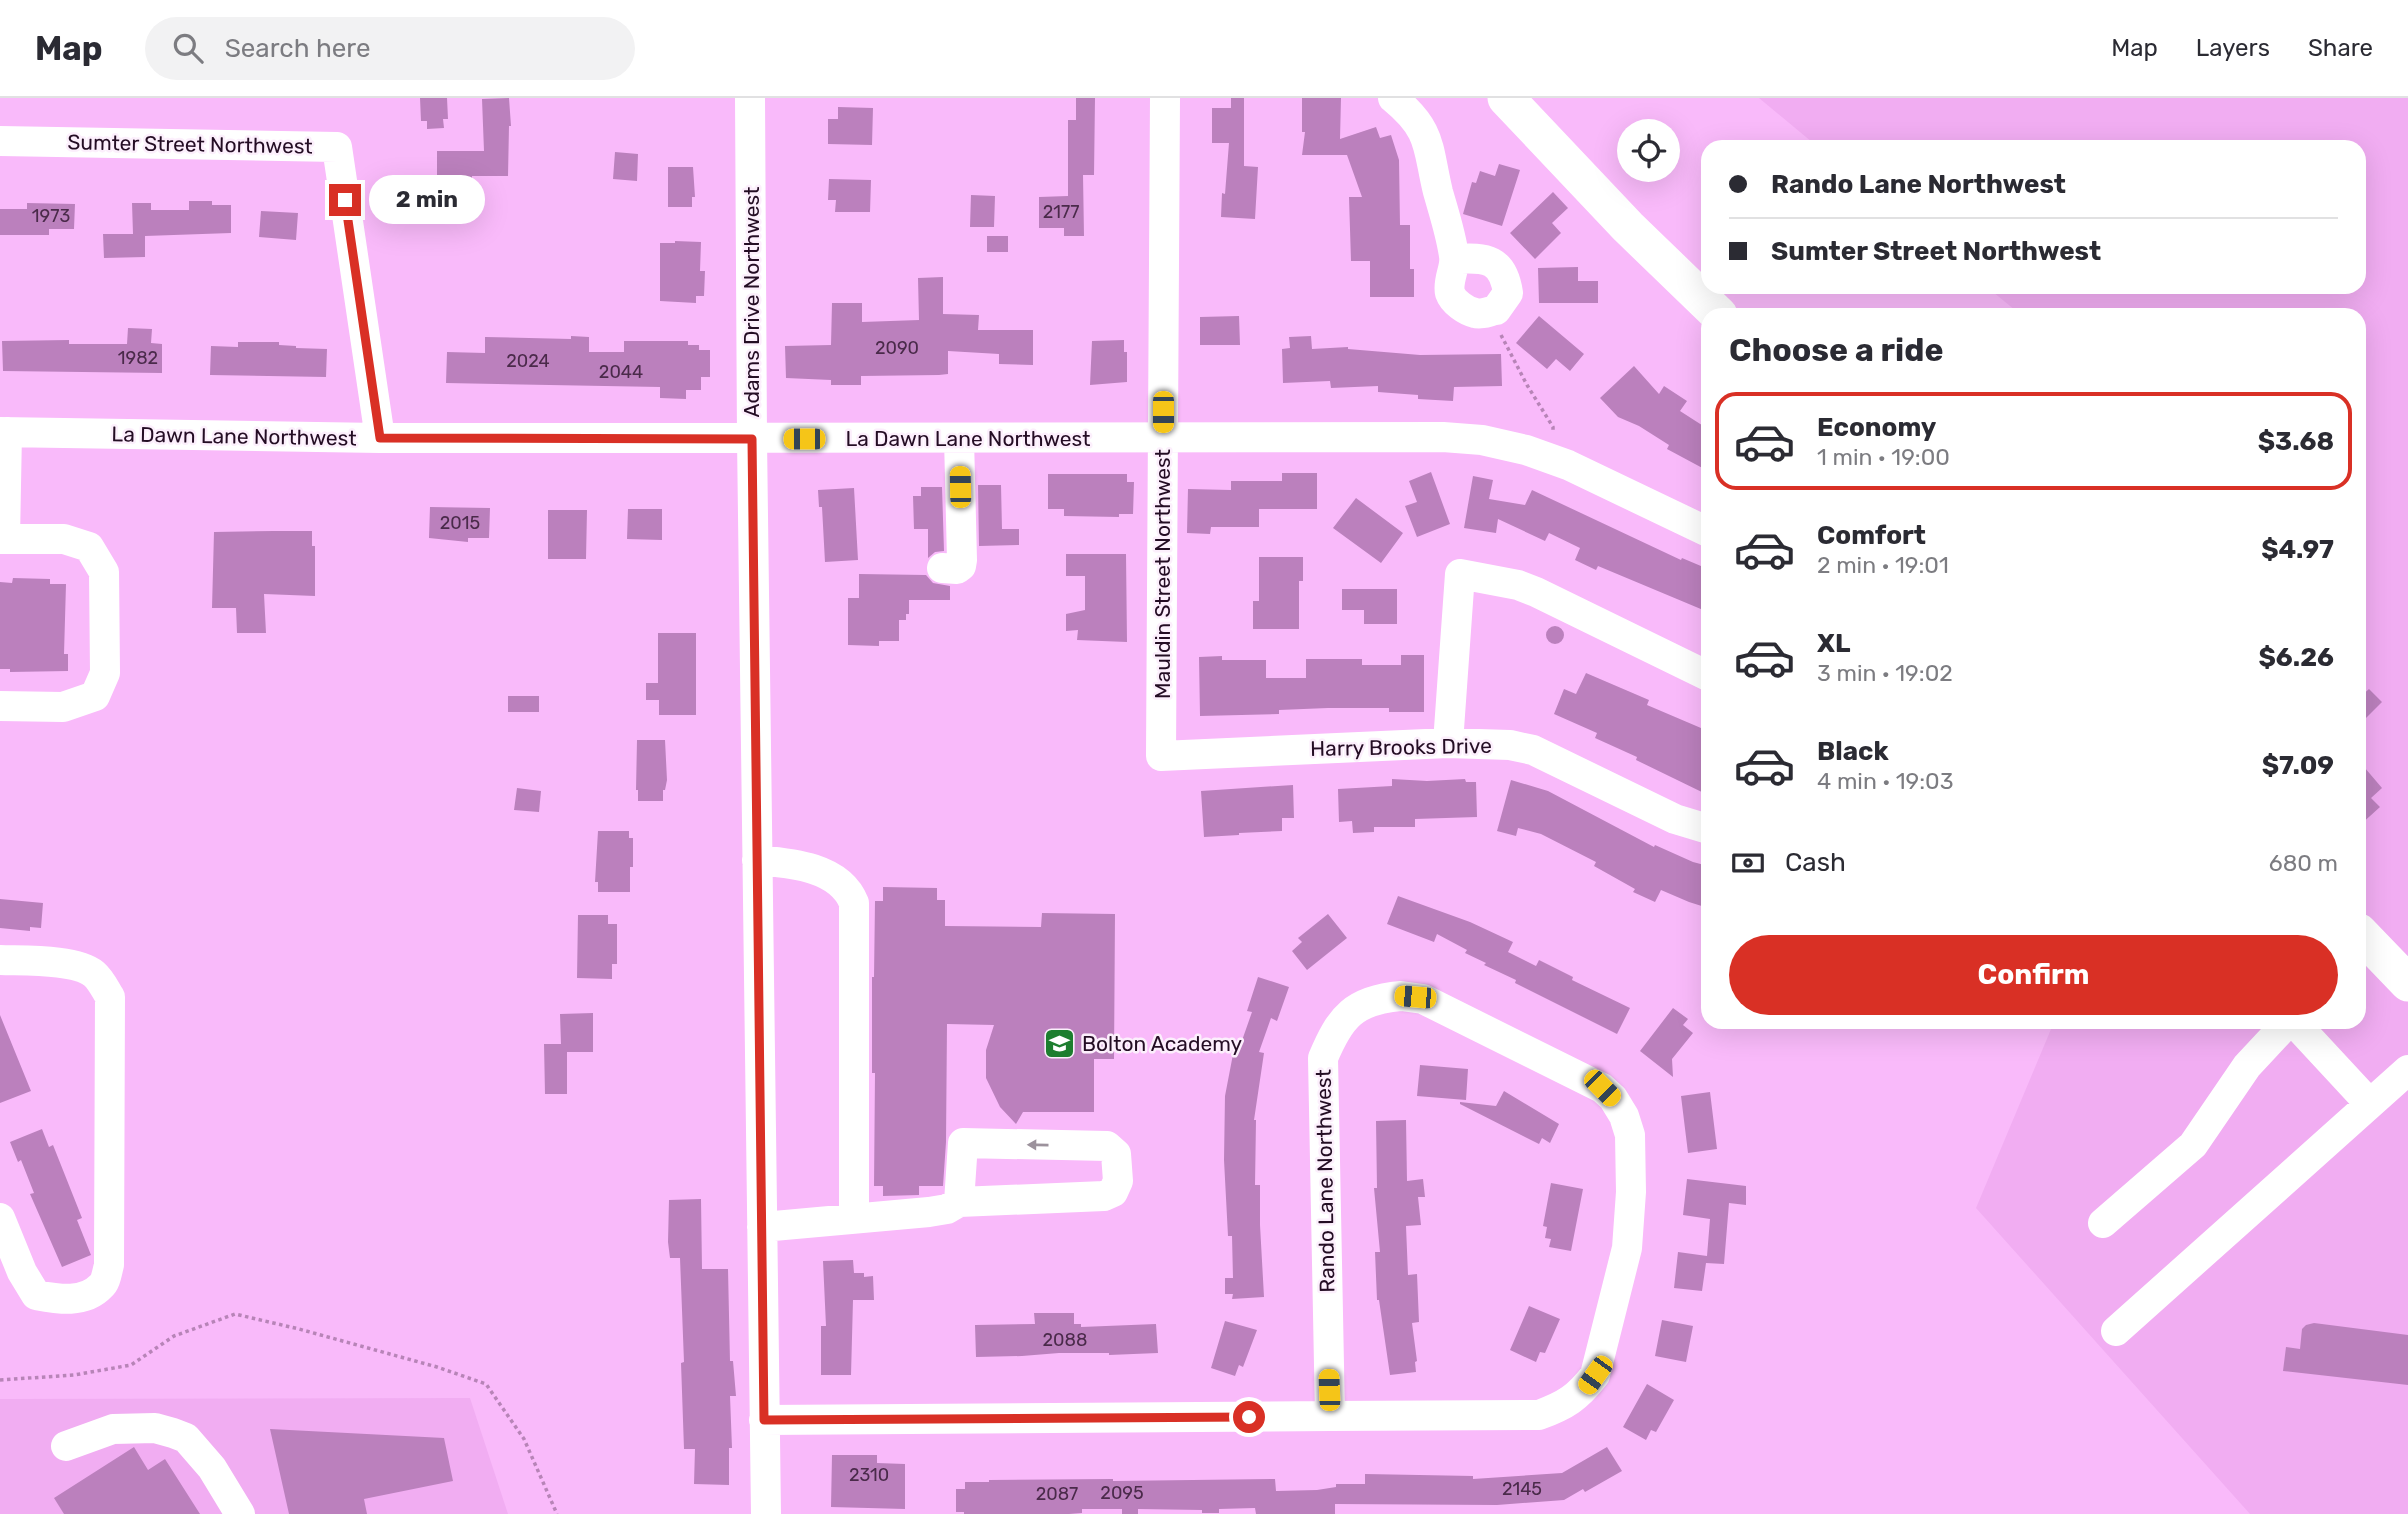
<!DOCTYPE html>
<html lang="en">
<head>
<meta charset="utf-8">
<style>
	body { margin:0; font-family:Rubik,sans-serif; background:#f2f2f3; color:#2b2b33; height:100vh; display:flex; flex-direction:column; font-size:26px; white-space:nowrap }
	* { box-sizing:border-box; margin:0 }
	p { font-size:23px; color:#7c7c81 }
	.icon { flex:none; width:38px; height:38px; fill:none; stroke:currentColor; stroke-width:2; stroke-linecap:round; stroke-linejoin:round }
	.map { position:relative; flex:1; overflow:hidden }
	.drawer { position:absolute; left:1701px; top:210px; width:665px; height:721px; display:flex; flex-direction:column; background:#fff; border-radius:21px; box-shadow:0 7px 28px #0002 }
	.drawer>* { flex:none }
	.banner { position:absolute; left:1701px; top:42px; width:665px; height:154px; border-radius:21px; box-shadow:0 7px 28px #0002; display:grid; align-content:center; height:154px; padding:0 28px; background:#fff }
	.controls { position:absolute; left:1617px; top:21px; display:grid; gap:14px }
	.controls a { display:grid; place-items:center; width:63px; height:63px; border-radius:50%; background:#fff; box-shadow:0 7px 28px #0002; font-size:35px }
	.end { position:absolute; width:32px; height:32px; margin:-16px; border:9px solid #d93025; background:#fff; box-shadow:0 0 0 4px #fff }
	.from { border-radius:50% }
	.bubble { position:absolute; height:49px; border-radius:24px; background:#fff; box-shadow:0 7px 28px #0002; font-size:23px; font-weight:700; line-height:49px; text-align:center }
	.car { position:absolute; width:21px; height:42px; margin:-21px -10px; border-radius:9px; box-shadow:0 0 5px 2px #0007; background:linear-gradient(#f5c518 24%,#345 0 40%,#f5c518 0 76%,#345 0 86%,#f5c518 0) }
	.banner b { display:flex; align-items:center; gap:24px; height:66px; font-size:26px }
	.banner b+b { border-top:2px solid #e1e1e2 }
	.banner i { width:18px; height:18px; background:#2b2b33 }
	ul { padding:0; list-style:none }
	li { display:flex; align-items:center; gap:21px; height:98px; margin:0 14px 10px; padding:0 14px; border:4px solid transparent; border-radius:21px }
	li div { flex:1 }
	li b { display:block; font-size:26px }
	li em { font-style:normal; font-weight:700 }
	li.selected { border-color:#d93025 }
	li>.icon { width:63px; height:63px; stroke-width:1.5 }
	h2 { padding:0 28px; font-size:32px; line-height:84px }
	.pay { display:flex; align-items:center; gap:18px; height:77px; padding:0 28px; font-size:26px }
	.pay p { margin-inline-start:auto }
	.cta { display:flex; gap:14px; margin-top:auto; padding:14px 28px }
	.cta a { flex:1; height:80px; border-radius:42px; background:#d93025; color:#fff; font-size:28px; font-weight:700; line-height:80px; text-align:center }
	header { display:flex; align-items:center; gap:42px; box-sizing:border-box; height:98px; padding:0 35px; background:#fff; border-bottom:2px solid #e1e1e2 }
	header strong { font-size:33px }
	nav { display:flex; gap:38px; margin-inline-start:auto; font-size:24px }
	.search { width:490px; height:63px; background:#f2f2f3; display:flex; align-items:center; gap:18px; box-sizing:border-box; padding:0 24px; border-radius:38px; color:#7c7c81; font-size:26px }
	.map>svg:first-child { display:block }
	.built { fill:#f1adf2 }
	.building { fill:#bb80bd }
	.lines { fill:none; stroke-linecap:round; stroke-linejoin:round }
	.path { stroke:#b784b7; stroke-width:3.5; stroke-dasharray:3.5 3.5; stroke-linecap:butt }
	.minor { stroke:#fff; stroke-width:30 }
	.major { stroke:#fff; stroke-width:37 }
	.oneway { fill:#9c929c }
	.route { stroke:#d93025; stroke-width:9 }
	.labels { text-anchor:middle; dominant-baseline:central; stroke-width:5; stroke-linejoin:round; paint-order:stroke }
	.number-label { font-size:18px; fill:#4a2a4a }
	.street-label { font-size:21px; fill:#240d24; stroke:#fceffc }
	.poi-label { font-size:21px; fill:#240d24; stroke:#fceffc; text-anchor:start }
</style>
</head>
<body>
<header>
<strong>Map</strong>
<div class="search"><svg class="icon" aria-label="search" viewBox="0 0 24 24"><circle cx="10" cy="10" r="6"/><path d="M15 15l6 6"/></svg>Search here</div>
<nav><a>Map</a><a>Layers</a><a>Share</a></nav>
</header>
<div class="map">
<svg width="2408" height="1416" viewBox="0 0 2408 1416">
	<rect width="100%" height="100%" fill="#f9bafa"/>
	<!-- built -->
	<path class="built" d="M1759,0H2408V1416H2250L1976,1110L2054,924H2359V217H2021L1987,189H2359V49H1818Z
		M470,1300L508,1416H0V1301Z"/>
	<!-- building -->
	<path class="building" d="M420,0H447L448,21H443L444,30L427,31V23H421Z
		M509,0L511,28H509L508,78H472L471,101H443V84H437V53H484L482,1Z
		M1076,0H1095L1094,77H1083L1084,138H1064V130H1039V99L1068,98V22H1076Z
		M1231,0H1244V68L1258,69L1255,121L1221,119L1222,95L1225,96L1229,45H1212V10H1231Z
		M1302,0H1341L1340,41L1376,29L1380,40L1391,37L1399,62L1400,127H1410V171H1414V199H1370V163H1351L1349,99H1362L1347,57H1302L1305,34H1302Z
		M838,9L873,10L872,47L828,46V21H838Z
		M615,54L638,56L637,83L613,81Z
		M1499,66L1520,72L1502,128L1463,116L1472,84L1476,85L1480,73L1495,78Z
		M668,69H693L695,99H692V109H668Z
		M829,81L871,82L870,114H835L836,102H828Z
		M1553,94L1568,110L1552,125L1561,135L1535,161L1510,135Z
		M971,97L995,98L994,129H970Z
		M189,103H212V107H231V135L145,138V159L104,160L103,136H133L132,105H151V112H189Z
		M27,105L75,106L74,131H49V137H0V111H27Z
		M261,113L298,115L296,142L259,139Z
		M987,138H1008V154H987Z
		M675,143L701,144L700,173H705L704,198H696V205L660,203V145H675Z
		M1578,169V183H1598V205H1539L1538,170Z
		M943,179V216L979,217L978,232H1033V267L999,266V256L948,253V276L939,277L861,278V287H831V282L786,280L785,248L831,247L832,205H862V224L919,222L918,180Z
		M1239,218L1240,247H1200V219Z
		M1539,218L1584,256L1570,273L1556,261L1547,271L1516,245Z
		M128,230L152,231L151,245L162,246V275L3,273L2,243L69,242V246H127Z
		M571,238L589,239V254H624V243H688V247H699V252H710V279H701V292H686V301L660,300V289L446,285L447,254L485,255V239L571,241Z
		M1311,238L1312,251L1348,249V251L1420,257L1501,256L1502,288L1454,289L1453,303L1418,301V297L1378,294V288L1331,290L1330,283L1283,285L1282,251L1290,250L1289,239Z
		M1124,242V254H1127V284L1090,287L1092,243Z
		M238,244H279V247L296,248V250L327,251L326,279L210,277L211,248L238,249Z
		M1634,268L1659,296L1664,288L1687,303L1680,313L1708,331V373L1667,351L1669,347L1639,328L1618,319L1600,300Z
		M1431,374L1450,426L1417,439L1405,408L1417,404L1409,383Z
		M1282,375H1317V411H1259V429H1211L1210,436L1187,435L1188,391L1231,392V383H1282Z
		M1048,376H1127V384H1134L1133,416H1119V419L1064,418V411H1048Z
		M1473,378L1493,382L1489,401L1525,407L1532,392L1681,462L1682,460L1708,471V514L1598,468L1596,472L1575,462L1580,450L1549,435L1545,443L1498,421L1496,435L1464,430Z
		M978,387H1001L1002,431H1019V447L979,448Z
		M921,389H942L944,453L935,454L928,460V431H914L913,398H921Z
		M854,390L858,462L825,464L822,409H819L818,392Z
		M1356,400L1403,435L1381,465L1333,430Z
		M430,409L490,410L489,440H468V444L429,440Z
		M628,411H662V442L627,441Z
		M548,412H587L586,461H548Z
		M274,433H312V448H315V498L264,496L266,535H237L236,510H212L214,434Z
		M1066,456H1126L1127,544L1077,542L1078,532L1066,533V516L1085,512V478H1066Z
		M1259,459H1303V483H1299V531H1253V503H1259Z
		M859,476L926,477L933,485L950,488V502H909V516H906V522H899V543H879V548L848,547V500H859Z
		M13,480L50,481V486H66L64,556H68V573L10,574V571H0V484L12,485Z
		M1342,491H1397V526H1364V512H1342Z
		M1546 537a9 9 0 1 1 18 0a9 9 0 1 1-18 0Z
		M658,535H696V617H659V602H646V585H658Z
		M1401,557H1424V614H1389V610H1328L1279,612V616L1200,618L1199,559L1222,558V562H1266V580H1306V561H1362V567H1401Z
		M1586,575L1649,602L1647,607L1708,633V697L1636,662L1637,659L1595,640L1597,635L1554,616L1564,591L1576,596Z
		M2369,591L2382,604L2359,627V600Z
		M508,598H539V614H508Z
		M637,642H665L667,682L665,692H663V703H638V692H636Z
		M2359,663L2382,690L2371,700L2380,709L2359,728Z
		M1392,681L1427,683L1465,681L1466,684H1476L1477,719L1415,721V729H1374V734L1353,735L1352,723L1339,724L1338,691L1392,688Z
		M1511,682L1548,693L1654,749L1655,747L1693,764L1708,768V810L1689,804L1661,792L1655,804L1633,794L1635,791L1594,768L1596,764L1541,736L1518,730L1516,738L1497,733Z
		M1293,687L1294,720H1282V733L1239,735V737L1204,739L1201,693Z
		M517,690L541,693L539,714L514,712Z
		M598,733H629V740H633V769H630V794H598V784H595Z
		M883,789L937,790V802H945V828L1041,829L1042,815L1115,816L1114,961H1094V1014H1023L1016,1026L1000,1009L986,980V952L994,927L947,926L946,1044L943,1088H919V1097L883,1098V1088H874L875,975H872V879H874L875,803H883Z
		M1398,798L1470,824L1513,844L1508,854L1536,868L1539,862L1573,879L1572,882L1630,910L1617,936L1515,885L1516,882L1484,867L1486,865L1465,855L1467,852L1437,836L1434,844L1387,826Z
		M0,801L43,805L41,830L30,829V833L0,830Z
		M1328,816L1347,840L1307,872L1292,853L1302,844L1298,840Z
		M578,817H608V826H617V866H612V881L577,880Z
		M1258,879L1289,889L1277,923L1271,920L1259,954L1264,955L1254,1022H1256L1255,1087H1260V1127L1264,1199L1232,1201L1233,1196H1225V1180H1233L1232,1138H1228L1224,1062L1225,998L1234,951H1239L1252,914L1247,913Z
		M1673,910L1688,921L1683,927L1693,935L1672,961L1673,979L1640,953Z
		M593,915V954H567V996H545L544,946H561L560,916Z
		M0,917L31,993L0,1005Z
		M1420,967L1468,971L1466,1002L1417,998Z
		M1504,993L1559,1026L1550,1045L1542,1040L1539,1046L1460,1006V1004L1496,1008Z
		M1710,994L1717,1051L1688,1055L1681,998Z
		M1406,1022L1407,1083L1423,1081L1425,1099H1418L1421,1127L1406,1128L1408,1177L1417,1176L1419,1224L1412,1225L1417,1263L1415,1264L1416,1274L1390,1277L1379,1202H1377L1375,1154H1380L1374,1090H1377L1376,1023Z
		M42,1031L49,1049L53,1047L82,1120L77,1122L91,1157L62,1169L30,1096L34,1095L21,1062L18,1064L10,1044Z
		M1687,1081L1746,1088V1107L1729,1105L1724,1166L1706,1165L1702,1193L1674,1190L1678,1154L1707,1158L1710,1121L1683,1117Z
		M1551,1085L1583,1091L1571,1153L1549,1149L1551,1141L1545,1140L1547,1129L1543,1128Z
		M701,1101L702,1171H728L730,1263H733L736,1298H730L732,1350H729V1387L694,1386L695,1351H684L681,1265L684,1264L680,1160H670L668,1144L669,1102Z
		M853,1162L854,1175H864V1179L873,1178L874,1202H853L851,1277H821V1228H826L823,1163Z
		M1529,1208L1560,1221L1545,1255L1540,1254L1536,1264L1510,1252Z
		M1034,1215H1074V1226H1081V1229L1156,1226L1158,1255L1109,1257V1255H1059L1022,1258L976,1259L975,1227L1035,1226Z
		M1662,1222L1693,1228L1686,1264L1655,1258Z
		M1225,1223L1257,1232L1243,1269L1239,1267L1235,1278L1211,1270Z
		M2314,1225L2408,1237V1287L2283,1273L2286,1249L2300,1251L2302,1231L2306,1227Z
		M1647,1286L1674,1302L1656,1334L1651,1332L1646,1342L1623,1329Z
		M270,1331L444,1340L453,1383L364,1401L367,1416H289Z
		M134,1349L148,1372L165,1361L200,1416H64L54,1400Z
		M1607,1349L1622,1373L1585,1394L1583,1391L1564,1402L1497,1407L1335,1406V1416H1256L1255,1410L1219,1411V1415H1202V1412L1138,1411V1416H1122V1411H1082V1415L1069,1416H964V1414H956V1391H965V1384H989V1382L1113,1381V1383L1275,1381L1276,1393L1317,1392L1336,1389V1386H1365V1376L1473,1378V1381L1562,1375Z
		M832,1357H877V1365L905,1366V1411L831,1409Z"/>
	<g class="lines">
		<!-- path -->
		<path class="path" d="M1501,237L1527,287L1553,329V335
			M0,1282L74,1277L131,1267L174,1238L235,1216L299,1231L437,1269L486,1286L524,1341L557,1416"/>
		<!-- minor -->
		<path class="minor" d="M750,0L752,341L766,1416
			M1165,0L1161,658L1448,645L1510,647L1533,652L1675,721L1708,731
			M1393,0C1433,33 1427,49 1438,94C1444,115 1451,136 1454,158C1456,170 1447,182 1450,195C1453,204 1466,213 1475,215C1481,217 1490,213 1496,212L1508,195C1503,161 1487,159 1455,161
			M0,43L337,49L380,340
			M0,334L380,340L1443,339L1482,342L1526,352L1568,367L1708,434
			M0,441H64L89,449L104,474L105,575L95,598L63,609L0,608
			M5,441L7,334
			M942,470L957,471L961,468L962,462L959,340
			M1448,645L1460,476L1518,487L1536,494L1708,578
			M757,762C792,765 840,769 854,805V1121
			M0,862C24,863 76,861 94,876C101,882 105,891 110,899L109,1167C107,1174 106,1184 101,1188C84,1206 58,1201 36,1197L22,1174L0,1120
			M1401,898L1423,901L1602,990L1613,1000L1624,1018L1630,1037L1631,1094L1627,1150L1595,1277C1577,1300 1566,1307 1539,1317L1330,1318L1323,960C1340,919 1354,902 1401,898Z
			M2294,924L2370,1006
			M2103,1125L2193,1047L2247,968L2288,924
			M762,1129L929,1114L947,1111L959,1104L1104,1098L1113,1094L1118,1083L1116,1056L1107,1048L963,1045L959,1104
			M2116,1233L2408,972
			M764,1322L1330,1318
			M66,1348L113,1331L155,1330L173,1335L186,1340L212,1370L240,1416"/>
		<!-- major -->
		<path class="major" d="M1506,0L1628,129L1719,217
			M2359,834L2408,885"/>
	</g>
	<!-- one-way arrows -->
	<defs><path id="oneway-solid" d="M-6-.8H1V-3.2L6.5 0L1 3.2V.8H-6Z" transform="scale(1.75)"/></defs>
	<use class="oneway" href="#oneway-solid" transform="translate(1038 1047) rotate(-179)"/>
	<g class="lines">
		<!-- route -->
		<path class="route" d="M345,102L380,340L752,341L764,1322L1249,1319"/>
	</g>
	<!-- icons -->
	<defs>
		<symbol id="school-square" viewBox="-11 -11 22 22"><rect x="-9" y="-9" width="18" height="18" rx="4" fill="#1d7e2f" stroke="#fceffc"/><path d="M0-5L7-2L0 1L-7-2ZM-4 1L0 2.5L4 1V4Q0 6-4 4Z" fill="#fff"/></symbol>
	</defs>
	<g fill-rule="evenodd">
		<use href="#school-square" x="1042" y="928" width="35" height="35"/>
	</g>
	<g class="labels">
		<!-- number labels -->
		<g class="number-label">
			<text x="1061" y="114">2177</text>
			<text x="51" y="118">1973</text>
			<text x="897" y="250">2090</text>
			<text x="138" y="260">1982</text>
			<text x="528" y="263">2024</text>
			<text x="621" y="274">2044</text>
			<text x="460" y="425">2015</text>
			<text x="1065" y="1242">2088</text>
			<text x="869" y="1377">2310</text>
			<text x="1522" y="1391">2145</text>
			<text x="1122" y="1395">2095</text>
			<text x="1057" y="1396">2087</text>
		</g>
		<!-- street labels -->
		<g class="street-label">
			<text transform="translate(190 46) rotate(1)">Sumter Street Northwest</text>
			<text transform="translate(751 204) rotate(-90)">Adams Drive Northwest</text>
			<text transform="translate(234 338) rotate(1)">La Dawn Lane Northwest</text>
			<text x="968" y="340">La Dawn Lane Northwest</text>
			<text transform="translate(1162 476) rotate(-90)">Mauldin Street Northwest</text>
			<text transform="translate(1401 649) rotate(-1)">Harry Brooks Drive</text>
			<text transform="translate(1325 1083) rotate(-91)">Rando Lane Northwest</text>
		</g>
		<!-- poi labels -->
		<g class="poi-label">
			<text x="1082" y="945">Bolton Academy</text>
		</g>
	</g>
</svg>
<div class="controls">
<a><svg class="icon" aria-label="locate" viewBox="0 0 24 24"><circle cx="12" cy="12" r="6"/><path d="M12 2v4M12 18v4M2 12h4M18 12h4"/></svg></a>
</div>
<i class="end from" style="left:1249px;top:1319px"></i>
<i class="end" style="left:345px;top:102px"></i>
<div class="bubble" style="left:369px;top:77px;width:116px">2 min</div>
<i class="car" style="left:1163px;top:314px;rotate:180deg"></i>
<i class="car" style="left:804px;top:341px;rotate:270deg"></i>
<i class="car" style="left:960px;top:389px;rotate:359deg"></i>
<i class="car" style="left:1415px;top:899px;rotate:275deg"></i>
<i class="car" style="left:1602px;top:990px;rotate:135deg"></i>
<i class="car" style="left:1595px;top:1277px;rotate:216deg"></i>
<i class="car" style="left:1329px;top:1292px;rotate:358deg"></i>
<div class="banner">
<b><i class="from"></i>Rando Lane Northwest</b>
<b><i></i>Sumter Street Northwest</b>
</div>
<section class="drawer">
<h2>Choose a ride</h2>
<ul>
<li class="selected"><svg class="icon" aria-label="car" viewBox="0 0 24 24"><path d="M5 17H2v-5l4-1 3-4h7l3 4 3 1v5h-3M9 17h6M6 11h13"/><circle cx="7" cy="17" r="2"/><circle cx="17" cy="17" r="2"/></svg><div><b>Economy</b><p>1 min · 19:00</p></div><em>$3.68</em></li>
<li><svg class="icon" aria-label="car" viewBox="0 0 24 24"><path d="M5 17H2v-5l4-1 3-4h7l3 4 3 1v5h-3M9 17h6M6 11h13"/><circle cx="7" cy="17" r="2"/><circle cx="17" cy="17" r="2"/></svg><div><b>Comfort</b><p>2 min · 19:01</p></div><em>$4.97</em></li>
<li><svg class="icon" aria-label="car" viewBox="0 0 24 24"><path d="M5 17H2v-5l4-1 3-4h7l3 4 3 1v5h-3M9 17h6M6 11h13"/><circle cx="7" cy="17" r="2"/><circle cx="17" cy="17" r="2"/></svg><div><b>XL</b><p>3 min · 19:02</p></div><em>$6.26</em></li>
<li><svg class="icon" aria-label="car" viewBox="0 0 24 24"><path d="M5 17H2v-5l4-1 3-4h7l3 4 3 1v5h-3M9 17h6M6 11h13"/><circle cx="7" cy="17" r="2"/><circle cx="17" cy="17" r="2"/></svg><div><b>Black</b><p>4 min · 19:03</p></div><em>$7.09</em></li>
</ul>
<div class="pay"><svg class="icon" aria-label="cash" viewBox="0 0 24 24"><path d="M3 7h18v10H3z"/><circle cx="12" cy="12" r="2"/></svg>Cash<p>680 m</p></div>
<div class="cta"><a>Confirm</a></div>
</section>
</div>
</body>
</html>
